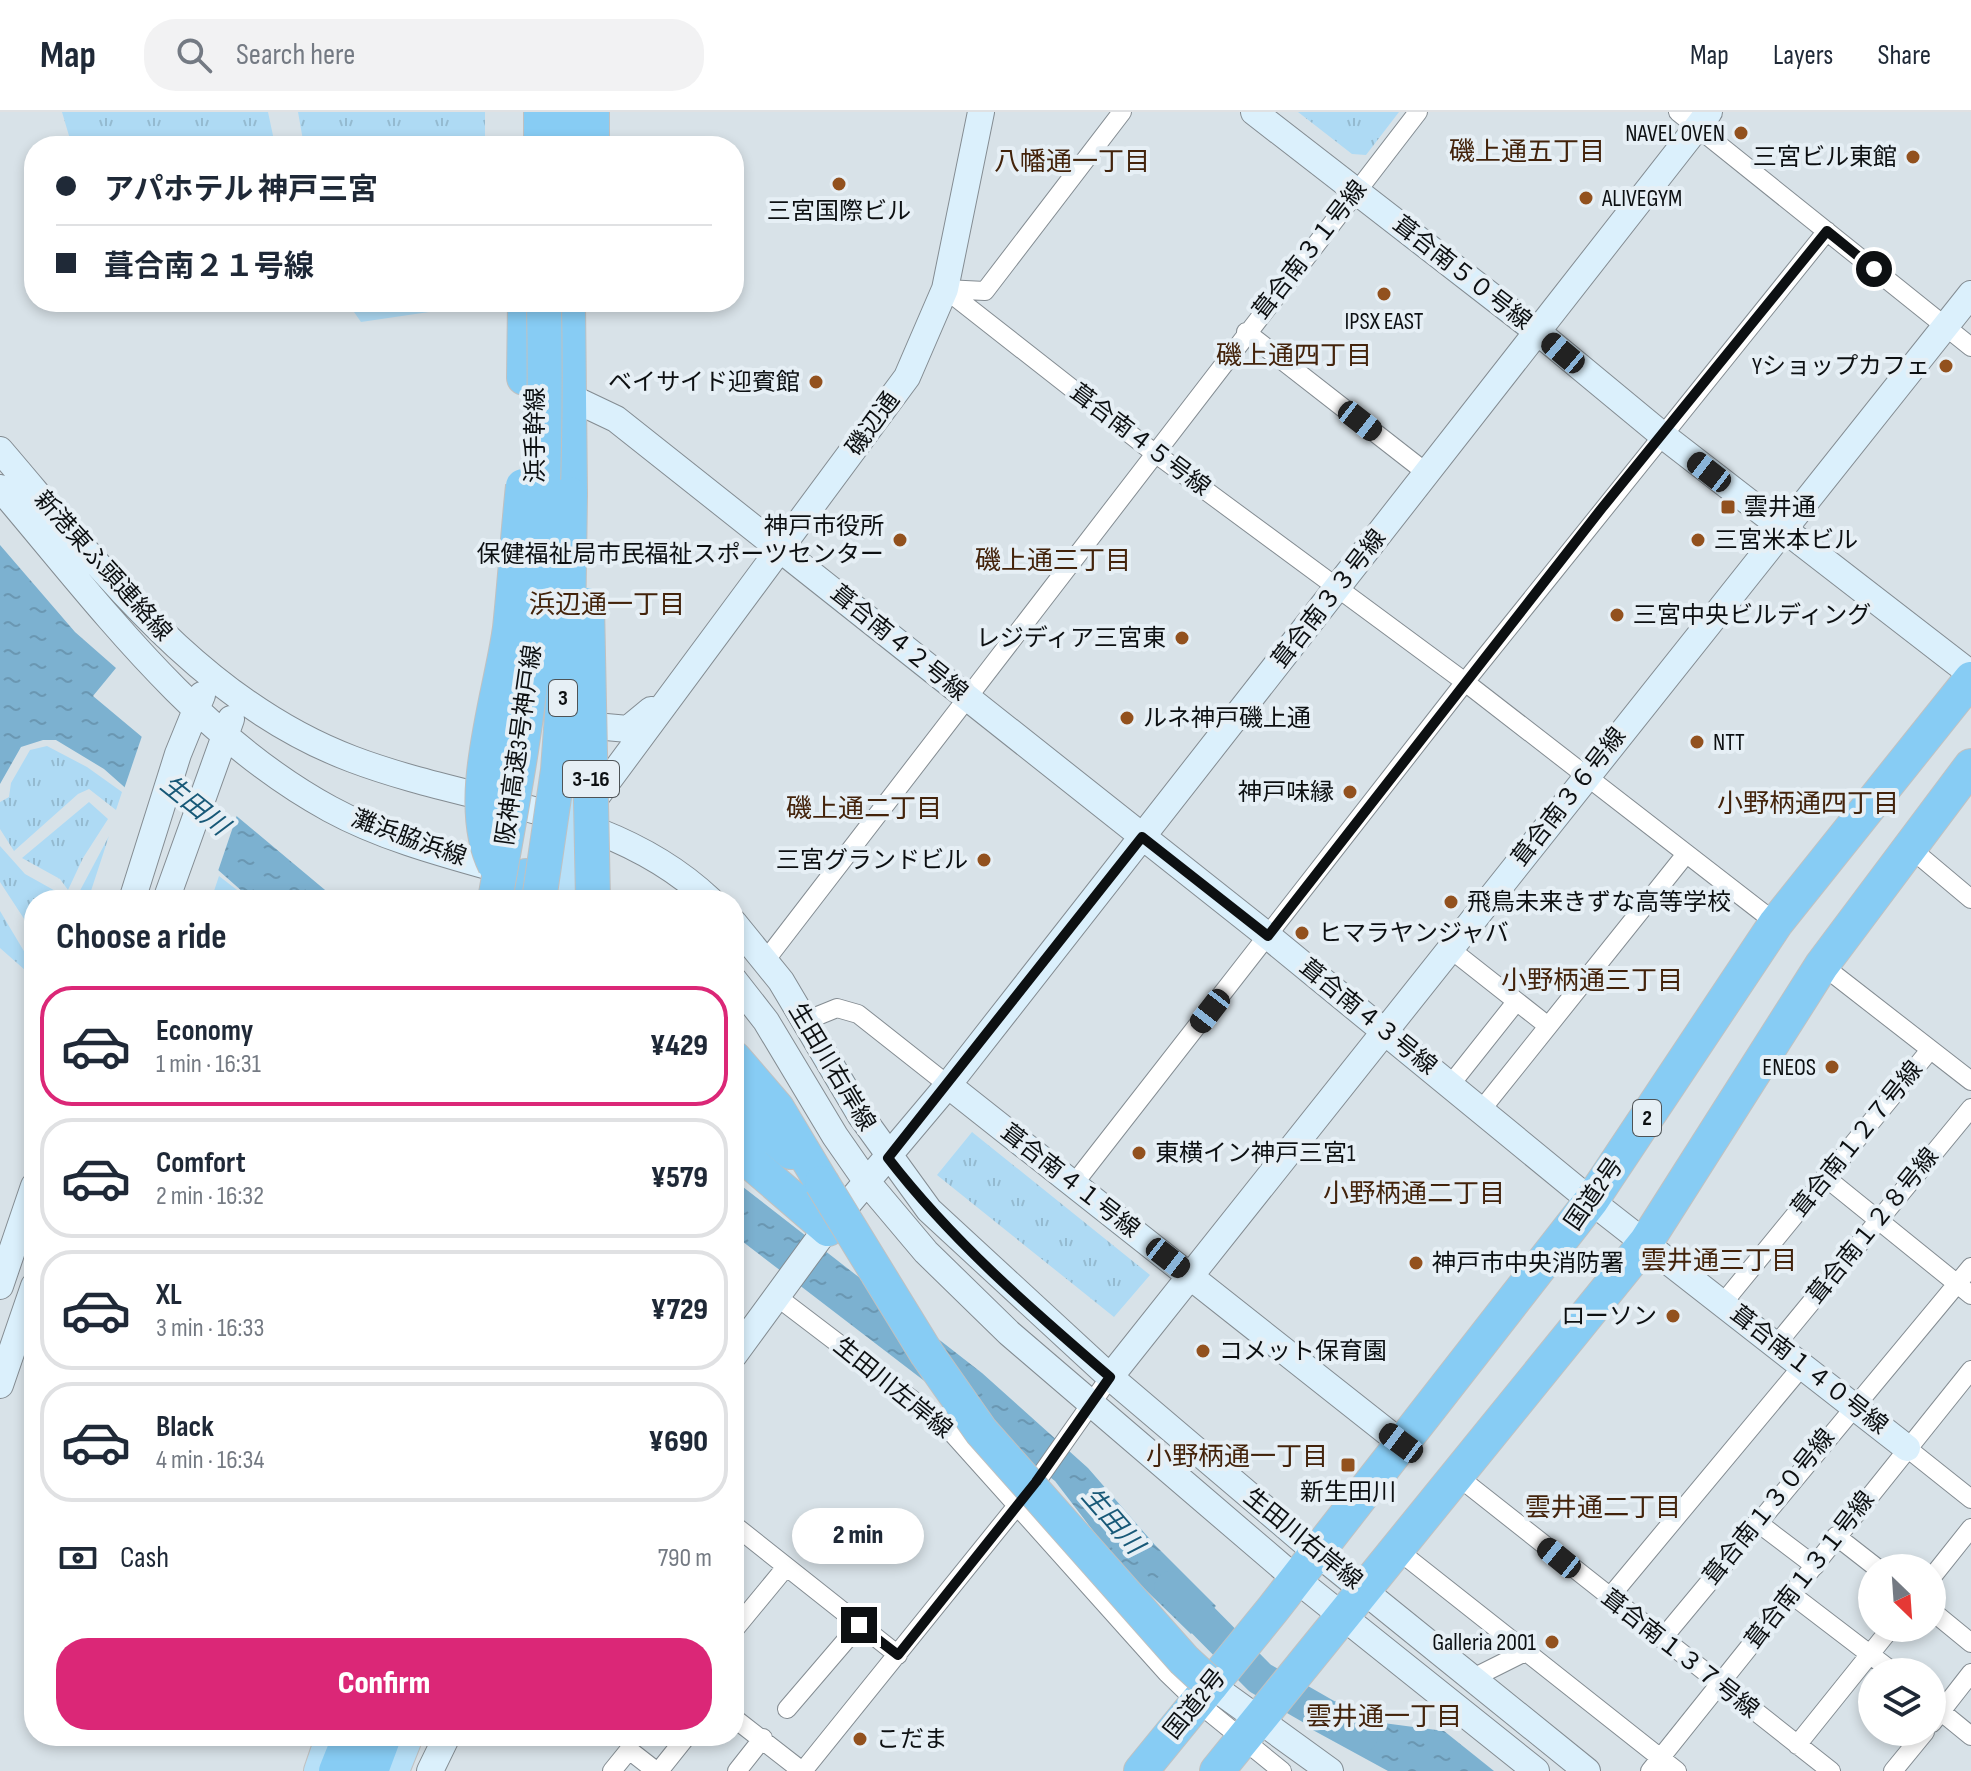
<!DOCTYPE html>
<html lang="en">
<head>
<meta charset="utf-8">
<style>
	body { margin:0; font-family:"Sofia Sans Condensed","Noto Sans JP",sans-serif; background:#f2f2f3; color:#1f2937; height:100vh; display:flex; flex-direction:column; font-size:30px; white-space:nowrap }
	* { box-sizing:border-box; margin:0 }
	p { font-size:26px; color:#747a83 }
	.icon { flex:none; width:44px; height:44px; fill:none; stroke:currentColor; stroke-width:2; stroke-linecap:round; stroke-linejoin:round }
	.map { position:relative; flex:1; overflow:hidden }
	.drawer { position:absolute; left:24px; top:778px; width:720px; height:856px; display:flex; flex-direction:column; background:#fff; border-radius:32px; box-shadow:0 4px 12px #0003 }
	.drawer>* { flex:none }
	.banner { position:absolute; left:24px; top:24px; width:720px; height:176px; border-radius:32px; box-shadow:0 4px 12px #0003; display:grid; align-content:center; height:176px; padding:0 32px; background:#fff }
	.needle { width:52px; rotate:155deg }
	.tools { position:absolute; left:1858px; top:1442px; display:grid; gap:16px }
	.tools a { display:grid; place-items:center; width:88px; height:88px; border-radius:50%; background:#fff; box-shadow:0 4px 12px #0003; font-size:40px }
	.end { position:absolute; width:36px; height:36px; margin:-18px; border:10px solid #0d1012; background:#fff; box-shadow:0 0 0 4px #fff }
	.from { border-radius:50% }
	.bubble { position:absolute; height:56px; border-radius:28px; background:#fff; box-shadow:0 4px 12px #0003; font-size:26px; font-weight:800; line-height:56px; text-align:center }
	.car { position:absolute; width:24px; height:48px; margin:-24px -12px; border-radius:10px; box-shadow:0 0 6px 2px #0007; background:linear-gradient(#222 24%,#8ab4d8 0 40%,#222 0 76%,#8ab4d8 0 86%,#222 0) }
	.banner b { display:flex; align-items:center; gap:28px; height:76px; font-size:30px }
	.banner b+b { border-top:2px solid #e0e1e3 }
	.banner i { width:20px; height:20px; background:#1f2937 }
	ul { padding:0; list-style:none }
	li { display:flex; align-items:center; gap:24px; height:120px; margin:0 16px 12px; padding:0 16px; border:4px solid #e0e1e3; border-radius:32px }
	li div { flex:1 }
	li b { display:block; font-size:30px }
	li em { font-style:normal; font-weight:800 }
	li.current { border-color:#db2777 }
	li>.icon { width:72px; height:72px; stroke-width:1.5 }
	h2 { padding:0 32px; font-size:36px; line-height:96px }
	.pay { display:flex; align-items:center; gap:20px; height:88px; padding:0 32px; font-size:30px }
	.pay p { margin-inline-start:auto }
	.primary-button { display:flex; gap:16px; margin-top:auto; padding:16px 32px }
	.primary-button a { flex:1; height:92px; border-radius:32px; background:#db2777; color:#fff; font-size:32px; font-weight:800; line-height:92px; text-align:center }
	header { display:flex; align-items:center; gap:48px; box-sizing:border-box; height:112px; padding:0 40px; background:#fff; border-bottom:2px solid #e0e1e3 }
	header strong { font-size:38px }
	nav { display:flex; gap:44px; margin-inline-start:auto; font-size:28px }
	.search { width:560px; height:72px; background:#f2f2f3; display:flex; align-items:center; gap:20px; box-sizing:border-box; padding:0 28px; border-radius:32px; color:#747a83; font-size:30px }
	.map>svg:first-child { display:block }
	.grass { fill:url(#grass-tufts) }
	.water { fill:url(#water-ripples) }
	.pier { fill:#d8e2e8 }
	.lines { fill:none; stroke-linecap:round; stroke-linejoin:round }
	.river { stroke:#7cb1d0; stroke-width:34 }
	.street-casing { stroke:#848c92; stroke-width:20 }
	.secondary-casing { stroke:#848c92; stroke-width:28 }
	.primary-casing { stroke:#c0c1c1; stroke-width:32 }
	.highway-casing { stroke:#c0c1c1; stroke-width:36 }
	.street { stroke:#fff; stroke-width:18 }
	.secondary { stroke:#dbf0fc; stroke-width:26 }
	.primary { stroke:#b7e0f8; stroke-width:30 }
	.highway { stroke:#87ccf4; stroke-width:34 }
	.highway-bridge-casing { stroke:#c0c1c1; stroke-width:36; stroke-linecap:butt }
	.highway-bridge { stroke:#87ccf4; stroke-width:34 }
	.route { stroke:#0d1012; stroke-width:10 }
	.poi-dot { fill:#92511e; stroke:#e6eff5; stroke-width:3 }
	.labels { text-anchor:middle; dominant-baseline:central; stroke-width:8; stroke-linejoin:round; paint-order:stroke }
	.shield { fill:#e6eff5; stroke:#4e5356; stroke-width:2 }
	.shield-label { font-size:22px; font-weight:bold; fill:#0d1012 }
	.poi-label { font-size:24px; fill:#0d1012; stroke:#e6eff5; text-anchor:start }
	.street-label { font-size:24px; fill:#0d1012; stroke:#e6eff5 }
	.neighbourhood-label { font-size:26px; fill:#43230b; stroke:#e6eff5 }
	.water-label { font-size:26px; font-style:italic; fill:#185978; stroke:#e6eff5 }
</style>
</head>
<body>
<header>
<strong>Map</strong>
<div class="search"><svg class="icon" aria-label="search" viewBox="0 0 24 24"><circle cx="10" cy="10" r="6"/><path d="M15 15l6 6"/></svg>Search here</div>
<nav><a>Map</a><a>Layers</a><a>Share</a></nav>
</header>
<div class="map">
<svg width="1971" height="1659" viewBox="0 0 1971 1659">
	<defs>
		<pattern id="grass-tufts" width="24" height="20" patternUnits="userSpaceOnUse" patternTransform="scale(2)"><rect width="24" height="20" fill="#aedaf4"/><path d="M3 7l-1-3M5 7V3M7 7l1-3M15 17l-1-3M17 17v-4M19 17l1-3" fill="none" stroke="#94bad0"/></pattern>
		<pattern id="water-ripples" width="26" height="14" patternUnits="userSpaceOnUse" patternTransform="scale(2)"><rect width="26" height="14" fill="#7cb1d0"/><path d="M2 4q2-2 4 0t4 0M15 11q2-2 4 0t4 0" fill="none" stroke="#6a97b2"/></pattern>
	</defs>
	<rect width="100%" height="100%" fill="#d8e2e8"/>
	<!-- grass -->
	<path class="grass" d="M62,0H268L275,33L72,34Z
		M298,0H485V34H304Z
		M1298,0H1399L1366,43L1352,42Z
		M347,190H466L463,195L361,210Z
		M47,634L87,655L122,680L116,698L89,677L78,682L14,739L0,717V690L9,685L11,671L30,638Z
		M89,690L108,707L83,746L68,778L60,767L22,746Z
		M109,724L88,788H75Z
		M0,734L25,762L59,781L61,788H34V822L0,770Z
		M219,764L250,788H211Z
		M0,799L34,856V866L0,836Z
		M972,1020L1150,1163L1114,1205L937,1063Z"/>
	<!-- water -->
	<path class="water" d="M0,433L75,520L116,556L93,584L337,788H252L104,657L56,628H43L21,635L0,672Z
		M734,1068L982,1261L1088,1356L1155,1433L1216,1494L1191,1522L1117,1450L1055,1369L734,1123Z
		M1335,1589L1368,1609L1444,1619L1494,1659H1388L1311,1617Z"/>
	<!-- pier -->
	<path class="pier" d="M143,621L238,700L216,765L123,680Z"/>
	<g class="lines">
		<!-- river -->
		<path class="river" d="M1171,1476L1260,1566L1361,1624"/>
		<defs>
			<path id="street" d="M1678,0L1971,235
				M945,177L1144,333L1465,570L1776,811
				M945,177L985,179L1122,0
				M1246,220L1428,362
				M1909,735L1971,787
				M1449,836L1548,914
				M765,849L1418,0
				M1822,853L1971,969
				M805,909L837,896L858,902L948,973
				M1451,972L1516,890
				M1482,997L1686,742
				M1825,1065L1971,1183
				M1073,1073L1465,570L1827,119
				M776,1184L944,1312L1167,1561L1197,1590L1282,1659
				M1723,1191L1930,938
				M1776,1233L1971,996
				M1907,1336L1971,1387
				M1456,1363L1831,1659
				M1757,1410L1815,1454
				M734,1413L898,1543
				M1836,1424L1877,1456
				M1395,1436L1677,1659
				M1932,1465L1971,1416
				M1791,1482L1893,1560
				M1609,1486L1803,1253
				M1932,1499L1971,1531
				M734,1518L786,1455
				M1662,1527L1971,1155
				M1475,1565L1525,1540
				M1933,1593L1971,1624
				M787,1597L859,1513
				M734,1606L802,1659
				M1932,1611L1971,1561
				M1797,1633L1891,1516
				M612,1659L629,1638L656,1659
				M659,1659L687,1624
				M737,1659L763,1626
				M803,1659L1036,1370L1110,1265
				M1650,1659L1971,1258
				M1893,1659L1925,1620"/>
			<path id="secondary" d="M1254,0L1539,221L1661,322L1971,562
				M576,288L616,307L1268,824L1591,1089L1907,1336
				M0,338C102,457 201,590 352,647C473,693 612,695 710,788
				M0,376C98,491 194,623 330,697C385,727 448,743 508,760
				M579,603L584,613L628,617L651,598
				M588,696L907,265L945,177L981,0
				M132,788L178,642L202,583
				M166,788L231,607
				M734,811L781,869L861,1004L929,1098L1110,1265L1316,1440L1587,1659
				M734,868L766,909L835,1024L867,1070L926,1140L1009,1221L1296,1467L1536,1659
				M948,973L1401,1331
				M0,1174L34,1074
				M734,1243L821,1124L948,973L1709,0
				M1110,1265L1971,182
				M0,1273L34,1174
				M1211,1573L1330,1659
				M430,1659L447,1624"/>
			<path id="primary" d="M565,788L577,712L576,684
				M319,1659L331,1624
				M394,1659L408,1624"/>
			<path id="highway" d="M541,0V34
				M566,0V34
				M592,0V34
				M568,190L570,382
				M524,266L525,190
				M521,788L526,764
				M734,946L777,996L822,1071
				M734,992L791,1040
				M734,1036L828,1117
				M336,1659L350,1624
				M371,1659L384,1624
				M1141,1659L1273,1497L1591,1089L1776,811L1971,567
				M1217,1659L1646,1130L1822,853L1971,654"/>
		</defs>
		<!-- street casing -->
		<use href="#street" class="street-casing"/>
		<!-- secondary casing -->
		<use href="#secondary" class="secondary-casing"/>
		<!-- primary casing -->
		<use href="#primary" class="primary-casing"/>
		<!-- highway casing -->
		<use href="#highway" class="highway-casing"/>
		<!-- street -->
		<use href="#street" class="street"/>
		<!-- secondary -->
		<use href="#secondary" class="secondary"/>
		<!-- primary -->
		<use href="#primary" class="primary"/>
		<!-- highway -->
		<use href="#highway" class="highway"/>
		<defs>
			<path id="highway-bridge" d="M587,493L593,788
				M495,753C463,690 501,583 510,516C515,469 518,421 523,374
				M495,788C509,707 526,624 533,542C544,425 546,308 544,190
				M539,788L558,658L568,521L570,382
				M822,1071L927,1242L981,1319L1184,1548L1211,1573"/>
		</defs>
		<!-- highway-bridge casing -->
		<use href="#highway-bridge" class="highway-bridge-casing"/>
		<!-- highway-bridge -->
		<use href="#highway-bridge" class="highway-bridge"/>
	</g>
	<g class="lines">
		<!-- route -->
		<path class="route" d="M859,1513L898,1543L1036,1370L1110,1265C1031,1197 952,1129 888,1046L1142,725L1268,824L1602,396L1827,119L1874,157"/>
	</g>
	<!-- markers -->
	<g class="poi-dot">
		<circle cx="1741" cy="21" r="8"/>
		<circle cx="1913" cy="45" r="8"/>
		<circle cx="839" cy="72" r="8"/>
		<circle cx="1586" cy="86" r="8"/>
		<circle cx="1384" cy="182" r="8"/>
		<circle cx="1946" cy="254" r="8"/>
		<circle cx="816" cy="270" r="8"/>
		<rect x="1720" y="387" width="16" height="16" rx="4"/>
		<circle cx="900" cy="428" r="8"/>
		<circle cx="1698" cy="428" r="8"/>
		<circle cx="1617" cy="503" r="8"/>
		<circle cx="1182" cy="526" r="8"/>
		<circle cx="1127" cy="606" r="8"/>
		<circle cx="1697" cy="630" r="8"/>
		<circle cx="1350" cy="680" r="8"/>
		<circle cx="984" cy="748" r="8"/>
		<circle cx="1451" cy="790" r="8"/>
		<circle cx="1302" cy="821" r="8"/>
		<circle cx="1832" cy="955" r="8"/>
		<circle cx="1139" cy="1041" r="8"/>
		<circle cx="1416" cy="1151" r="8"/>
		<circle cx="1673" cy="1204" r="8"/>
		<circle cx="1203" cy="1239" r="8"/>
		<rect x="1340" y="1345" width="16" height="16" rx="4"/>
		<circle cx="1552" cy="1530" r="8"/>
		<circle cx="860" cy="1627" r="8"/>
	</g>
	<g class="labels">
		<!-- shield labels -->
		<g class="shield">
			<rect x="549" y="568" width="28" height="36" rx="6"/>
			<rect x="563" y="649" width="56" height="36" rx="6"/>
			<rect x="1633" y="988" width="28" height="36" rx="6"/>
		</g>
		<g class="shield-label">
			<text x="563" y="586">3</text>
			<text x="591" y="667">3-16</text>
			<text x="1647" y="1006">2</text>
		</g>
		<!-- poi labels -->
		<g class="poi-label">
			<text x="1725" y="21" text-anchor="end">NAVEL OVEN</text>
			<text x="1897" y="45" text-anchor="end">三宮ビル東館</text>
			<text x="1602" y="86">ALIVEGYM</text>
			<text x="839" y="99" text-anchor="middle">三宮国際ビル</text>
			<text x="1384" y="209" text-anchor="middle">IPSX EAST</text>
			<text x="1930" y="254" text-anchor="end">Yショップカフェ</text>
			<text x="800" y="270" text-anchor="end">ベイサイド迎賓館</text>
			<text x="1744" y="395">雲井通</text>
			<text x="884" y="414" text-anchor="end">神戸市役所<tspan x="884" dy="28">保健福祉局市民福祉スポーツセンター</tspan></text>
			<text x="1714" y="428">三宮米本ビル</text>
			<text x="1633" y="503">三宮中央ビルディング</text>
			<text x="1166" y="526" text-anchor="end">レジディア三宮東</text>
			<text x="1143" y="606">ルネ神戸磯上通</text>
			<text x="1713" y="630">NTT</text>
			<text x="1334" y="680" text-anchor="end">神戸味縁</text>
			<text x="968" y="748" text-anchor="end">三宮グランドビル</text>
			<text x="1467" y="790">飛鳥未来きずな高等学校</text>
			<text x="1318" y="821">ヒマラヤンジャバ</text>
			<text x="1816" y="955" text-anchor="end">ENEOS</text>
			<text x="1155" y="1041">東横イン神戸三宮1</text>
			<text x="1432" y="1151">神戸市中央消防署</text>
			<text x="1657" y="1204" text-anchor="end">ローソン</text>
			<text x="1219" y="1239">コメット保育園</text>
			<text x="1348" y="1380" text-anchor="middle">新生田川</text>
			<text x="1536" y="1530" text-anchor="end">Galleria 2001</text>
			<text x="876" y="1627">こだま</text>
		</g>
		<!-- street labels -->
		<g class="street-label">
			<text transform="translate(1310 138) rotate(-52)">葺合南３１号線</text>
			<text transform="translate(1462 161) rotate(38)">葺合南５０号線</text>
			<text transform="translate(873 312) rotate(-54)">磯辺通</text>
			<text transform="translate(535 323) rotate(-90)">浜手幹線</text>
			<text transform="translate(1140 328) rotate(37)">葺合南４５号線</text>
			<text transform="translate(103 454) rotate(48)">新港東ふ頭連絡線</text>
			<text transform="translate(1329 487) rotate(-52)">葺合南３３号線</text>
			<text transform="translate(899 531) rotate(39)">葺合南４２号線</text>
			<text transform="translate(519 633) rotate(-82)">阪神高速3号神戸線</text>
			<text transform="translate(1569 685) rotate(-52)">葺合南３６号線</text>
			<text transform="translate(409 726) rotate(20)">灘浜脇浜線</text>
			<text transform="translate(1368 905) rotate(39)">葺合南４３号線</text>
			<text transform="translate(832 955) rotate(59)">生田川右岸線</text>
			<text transform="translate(1857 1027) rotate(-51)">葺合南１２７号線</text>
			<text transform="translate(1070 1069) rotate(38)">葺合南４１号線</text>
			<text transform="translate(1594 1082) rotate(-55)">国道2号</text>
			<text transform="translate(1873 1114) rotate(-51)">葺合南１２８号線</text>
			<text transform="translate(1809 1258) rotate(38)">葺合南１４０号線</text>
			<text transform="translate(893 1276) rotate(39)">生田川左岸線</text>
			<text transform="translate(1769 1395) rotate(-51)">葺合南１３０号線</text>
			<text transform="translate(1303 1427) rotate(39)">生田川右岸線</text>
			<text transform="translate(1810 1458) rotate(-52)">葺合南１３１号線</text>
			<text transform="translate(1680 1542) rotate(38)">葺合南１３７号線</text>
			<text transform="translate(1195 1592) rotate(-51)">国道2号</text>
		</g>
		<!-- neighbourhood labels -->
		<g class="neighbourhood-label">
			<text x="1527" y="40">磯上通五丁目</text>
			<text x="1072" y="50">八幡通一丁目</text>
			<text x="1294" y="244">磯上通四丁目</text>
			<text x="1053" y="449">磯上通三丁目</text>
			<text x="607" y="493">浜辺通一丁目</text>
			<text x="1808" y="692">小野柄通四丁目</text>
			<text x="864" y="697">磯上通二丁目</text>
			<text x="1592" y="869">小野柄通三丁目</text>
			<text x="1414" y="1082">小野柄通二丁目</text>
			<text x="1719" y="1149">雲井通三丁目</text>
			<text x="1237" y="1345">小野柄通一丁目</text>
			<text x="1603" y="1396">雲井通二丁目</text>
			<text x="1384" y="1605">雲井通一丁目</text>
		</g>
		<!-- water labels -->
		<g class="water-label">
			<text transform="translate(194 694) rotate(39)">生田川</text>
			<text transform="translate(1112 1409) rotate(49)">生田川</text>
		</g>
	</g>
</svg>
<div class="tools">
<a><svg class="needle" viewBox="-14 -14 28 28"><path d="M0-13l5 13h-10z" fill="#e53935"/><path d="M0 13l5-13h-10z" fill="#747a83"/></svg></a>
<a><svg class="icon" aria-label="layers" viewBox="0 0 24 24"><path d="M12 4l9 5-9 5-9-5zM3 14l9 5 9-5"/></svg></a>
</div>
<i class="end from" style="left:1874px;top:157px"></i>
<i class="end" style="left:859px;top:1513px"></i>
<div class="bubble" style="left:792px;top:1396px;width:132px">2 min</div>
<i class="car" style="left:1563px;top:241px;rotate:310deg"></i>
<i class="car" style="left:1360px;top:309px;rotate:128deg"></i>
<i class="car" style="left:1709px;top:360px;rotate:308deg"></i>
<i class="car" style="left:1210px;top:899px;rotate:218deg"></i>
<i class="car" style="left:1168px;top:1146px;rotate:128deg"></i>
<i class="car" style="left:1401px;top:1331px;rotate:307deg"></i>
<i class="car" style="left:1559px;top:1446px;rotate:309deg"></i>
<div class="banner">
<b><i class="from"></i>アパホテル 神戸三宮</b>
<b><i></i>葺合南２１号線</b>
</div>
<section class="drawer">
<h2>Choose a ride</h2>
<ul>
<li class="current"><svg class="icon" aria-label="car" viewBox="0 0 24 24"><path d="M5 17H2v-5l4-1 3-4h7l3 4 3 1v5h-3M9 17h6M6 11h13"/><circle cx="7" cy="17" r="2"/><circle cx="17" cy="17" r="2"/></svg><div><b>Economy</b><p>1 min · 16:31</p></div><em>¥429</em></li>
<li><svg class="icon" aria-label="car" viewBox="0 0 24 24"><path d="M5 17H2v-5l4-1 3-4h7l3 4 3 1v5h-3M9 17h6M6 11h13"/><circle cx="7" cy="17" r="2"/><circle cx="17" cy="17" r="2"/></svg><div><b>Comfort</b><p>2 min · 16:32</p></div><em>¥579</em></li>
<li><svg class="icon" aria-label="car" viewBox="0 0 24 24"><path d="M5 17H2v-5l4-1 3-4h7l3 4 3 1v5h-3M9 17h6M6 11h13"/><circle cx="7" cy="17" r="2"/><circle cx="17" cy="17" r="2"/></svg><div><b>XL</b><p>3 min · 16:33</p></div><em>¥729</em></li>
<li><svg class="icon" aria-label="car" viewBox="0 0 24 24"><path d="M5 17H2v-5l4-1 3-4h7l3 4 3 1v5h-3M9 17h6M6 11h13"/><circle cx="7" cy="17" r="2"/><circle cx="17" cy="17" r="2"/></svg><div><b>Black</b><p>4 min · 16:34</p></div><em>¥690</em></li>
</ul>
<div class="pay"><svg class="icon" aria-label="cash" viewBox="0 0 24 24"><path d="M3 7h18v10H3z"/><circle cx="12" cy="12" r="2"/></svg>Cash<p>790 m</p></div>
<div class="primary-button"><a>Confirm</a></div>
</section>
</div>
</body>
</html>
